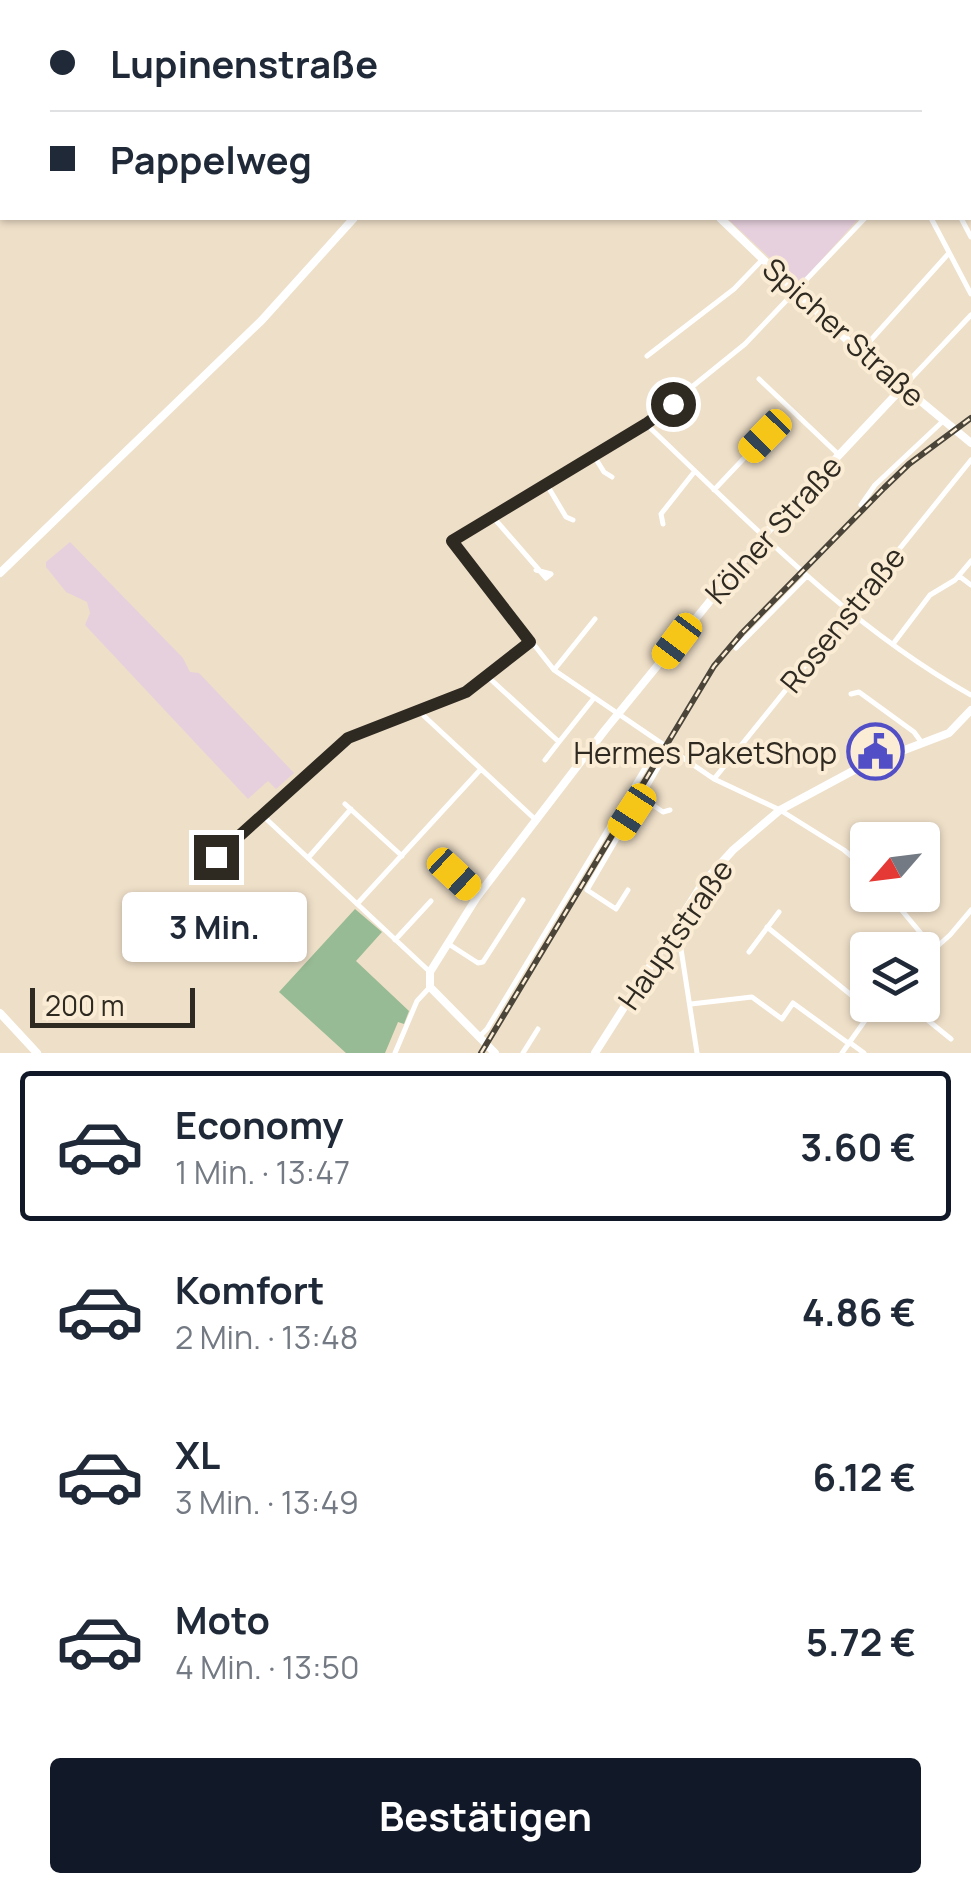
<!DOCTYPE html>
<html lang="de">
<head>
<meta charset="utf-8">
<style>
	body { margin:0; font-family:Manrope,sans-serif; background:#f6f6f7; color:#1f2937; height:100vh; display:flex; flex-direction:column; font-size:38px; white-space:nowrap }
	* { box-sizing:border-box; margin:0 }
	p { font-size:32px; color:#747a83 }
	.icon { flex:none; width:55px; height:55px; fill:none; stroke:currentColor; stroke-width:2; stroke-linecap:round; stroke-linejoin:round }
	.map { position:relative; height:1053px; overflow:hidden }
	.panel { display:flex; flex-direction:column; background:#fff; flex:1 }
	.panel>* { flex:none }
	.banner { position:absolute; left:0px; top:0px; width:972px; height:220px; box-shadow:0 2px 8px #0004; display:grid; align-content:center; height:220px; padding:0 50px; background:#fff }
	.needle { width:65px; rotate:242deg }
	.fabs { position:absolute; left:850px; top:822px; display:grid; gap:20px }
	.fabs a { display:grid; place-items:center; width:90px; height:90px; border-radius:10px; background:#fff; box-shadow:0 2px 8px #0004; font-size:50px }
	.scale { position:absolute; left:30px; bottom:25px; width:165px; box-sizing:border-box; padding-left:10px; border:5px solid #2f2a21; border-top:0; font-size:28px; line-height:35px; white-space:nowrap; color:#2f2a21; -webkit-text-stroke:8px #fbedd5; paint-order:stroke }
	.end { position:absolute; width:45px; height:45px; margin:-22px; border:12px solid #2f2a21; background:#fff; box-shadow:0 0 0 5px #fff }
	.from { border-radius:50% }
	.bubble { position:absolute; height:70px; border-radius:10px; background:#fff; box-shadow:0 2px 8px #0004; font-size:32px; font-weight:700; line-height:70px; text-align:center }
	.car { position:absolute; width:30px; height:60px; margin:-30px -15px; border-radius:12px; box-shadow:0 0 8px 2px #0007; background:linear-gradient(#f5c518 24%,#345 0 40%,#f5c518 0 76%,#345 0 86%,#f5c518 0) }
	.banner b { display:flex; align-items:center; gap:35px; height:95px; font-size:38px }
	.banner b+b { border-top:2px solid #e0e1e3 }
	.banner i { width:25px; height:25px; background:#1f2937 }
	ul { padding:18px 0 0; list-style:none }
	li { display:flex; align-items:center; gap:30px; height:150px; margin:0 20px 15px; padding:0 30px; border:5px solid transparent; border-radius:10px }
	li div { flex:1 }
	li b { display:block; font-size:38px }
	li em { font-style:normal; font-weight:700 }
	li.selected { border-color:#111827 }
	li>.icon { width:90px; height:90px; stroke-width:1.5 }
	.primary-button { display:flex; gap:20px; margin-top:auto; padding:20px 50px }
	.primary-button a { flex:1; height:115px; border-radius:10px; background:#111827; color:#fff; font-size:40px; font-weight:700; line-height:115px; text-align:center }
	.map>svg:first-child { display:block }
	.commercial { fill:#e6d0dd }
	.industrial { fill:#e7d3c4 }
	.green { fill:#97bb94 }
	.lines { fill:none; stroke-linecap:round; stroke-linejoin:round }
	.street { stroke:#fff; stroke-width:5 }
	.secondary { stroke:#fff; stroke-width:8 }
	.rail-casing { stroke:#4a4439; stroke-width:6 }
	.rail { stroke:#fbedd5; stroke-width:2.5; stroke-dasharray:8; stroke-linecap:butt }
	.route { stroke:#2f2a21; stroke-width:12 }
	.labels { text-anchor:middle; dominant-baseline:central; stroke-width:8; stroke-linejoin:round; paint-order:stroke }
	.street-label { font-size:30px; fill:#2f2a21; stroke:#fbedd5 }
	.poi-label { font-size:30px; fill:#2f2a21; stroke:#fbedd5; text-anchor:end }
</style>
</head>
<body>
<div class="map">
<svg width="971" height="1053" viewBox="0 0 971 1053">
	<rect width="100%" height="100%" fill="#eedfc8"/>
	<!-- commercial -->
	<path class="commercial" d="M727,218H859L799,285Z
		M70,542L183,658L190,672L199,673L294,773L276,789L268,781L248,799L85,625L90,613L87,602L66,592L46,567V562Z"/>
	<!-- industrial -->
	<path class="industrial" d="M540,0H868L866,2Z"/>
	<!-- green -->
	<path class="green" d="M355,909L382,932L356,961L409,1011L404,1024L398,1022L385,1053H346L279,992Z"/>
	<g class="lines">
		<!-- street -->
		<path class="street" d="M640,2L641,0
			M697,2L699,0
			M970,98L971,97
			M970,183L971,182
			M865,218L745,344L646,424L452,541L554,670L714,779L780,810L844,850L868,870
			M931,218L971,294
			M961,218L971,237
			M861,351L949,253
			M647,356L734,289L763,259
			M759,379L839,455
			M903,387L971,315
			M646,424C748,521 848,626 971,695
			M594,456L604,472L612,477
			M547,485L566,517L573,520
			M714,490L765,436
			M861,505L875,485L942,422
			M493,517L546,578L551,574L536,570
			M663,524L661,514L695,471
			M959,576L971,585
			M893,644L930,595L955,580L971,561
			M736,648L807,576
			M554,670L595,619
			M487,676L559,742L594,698
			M851,694L859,692L914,732L922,743
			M421,709L424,716L537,821
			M545,760L559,742
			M714,779L971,460
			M641,797L663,812L670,810
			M345,804L402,856
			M262,815L430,972
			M308,858L351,809
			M454,874L477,897
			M192,879L348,737L466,692L530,642
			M628,890L616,909L587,890L669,749
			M889,895L934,949
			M357,904L481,769
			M767,927L871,1011
			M673,930L679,936L697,1053
			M395,940L431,901
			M447,943L478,963L483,962L523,900
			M749,952L779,912
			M922,960L950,935L971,910
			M691,1004L752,997L782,1019L793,1003L848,1043
			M909,1005L951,1039
			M479,1037L487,1029L660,743
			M849,1042L864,1053
			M395,1053L417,1001L430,987
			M523,1053L538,1029
			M842,1053L876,1005"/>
		<!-- secondary -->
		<path class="secondary" d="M371,0L375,2
			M503,2L504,0
			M720,218L847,340L971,443
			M0,573L262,320L354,218
			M0,1013L37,1053
			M495,1053L430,987V972L477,897L605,730L763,536L903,387
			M595,1053L703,883L733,850L780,810L860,767L949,733L971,710"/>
		<defs>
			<path id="rail" d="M481,1053L714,666L742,633L884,488L909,464L971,418"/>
		</defs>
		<!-- rail casing -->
		<use href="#rail" class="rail-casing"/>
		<!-- rail -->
		<use href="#rail" class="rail"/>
	</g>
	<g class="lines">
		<!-- route -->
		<path class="route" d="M216,857L348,738L466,692L530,642L452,541L646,424L673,404"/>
	</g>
	<!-- icons -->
	<defs>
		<symbol id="civic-ring" viewBox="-11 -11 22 22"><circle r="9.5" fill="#fbedd5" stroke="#524fc6" stroke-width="1.5"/><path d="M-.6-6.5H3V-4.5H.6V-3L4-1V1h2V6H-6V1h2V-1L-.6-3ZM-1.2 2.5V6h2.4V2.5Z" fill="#524fc6"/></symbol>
	</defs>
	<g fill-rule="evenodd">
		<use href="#civic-ring" x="844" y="720" width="63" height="63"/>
	</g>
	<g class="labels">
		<!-- street labels -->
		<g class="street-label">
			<text transform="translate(844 332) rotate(42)">Spicher Straße</text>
			<text transform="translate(773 529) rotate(-48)">Kölner Straße</text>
			<text transform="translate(842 619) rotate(-51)">Rosenstraße</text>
			<text transform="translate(675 934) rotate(-55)">Hauptstraße</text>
		</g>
		<!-- poi labels -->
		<g class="poi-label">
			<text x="837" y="752">Hermes PaketShop</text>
		</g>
	</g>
</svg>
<div class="fabs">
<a><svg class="needle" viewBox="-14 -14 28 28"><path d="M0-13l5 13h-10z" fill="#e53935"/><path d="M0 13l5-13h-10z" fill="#747a83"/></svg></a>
<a><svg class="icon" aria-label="layers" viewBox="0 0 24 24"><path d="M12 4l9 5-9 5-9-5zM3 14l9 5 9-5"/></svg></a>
</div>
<div class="scale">200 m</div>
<i class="end from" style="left:673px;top:404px"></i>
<i class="end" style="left:216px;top:857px"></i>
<div class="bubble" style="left:122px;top:892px;width:185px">3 Min.</div>
<i class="car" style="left:765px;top:436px;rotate:224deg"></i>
<i class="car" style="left:677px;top:641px;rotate:217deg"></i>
<i class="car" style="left:632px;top:812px;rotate:213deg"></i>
<i class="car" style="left:454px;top:874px;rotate:133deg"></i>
<div class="banner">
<b><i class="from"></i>Lupinenstraße</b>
<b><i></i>Pappelweg</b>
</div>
</div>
<section class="panel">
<ul>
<li class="selected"><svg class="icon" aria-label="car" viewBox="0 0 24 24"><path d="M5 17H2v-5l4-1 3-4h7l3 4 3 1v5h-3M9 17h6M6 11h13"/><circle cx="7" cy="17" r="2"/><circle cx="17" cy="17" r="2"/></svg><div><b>Economy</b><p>1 Min. · 13:47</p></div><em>3.60 €</em></li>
<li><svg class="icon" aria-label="car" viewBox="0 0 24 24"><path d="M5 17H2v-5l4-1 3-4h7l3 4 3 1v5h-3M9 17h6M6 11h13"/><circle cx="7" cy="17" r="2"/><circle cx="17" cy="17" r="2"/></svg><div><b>Komfort</b><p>2 Min. · 13:48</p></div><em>4.86 €</em></li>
<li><svg class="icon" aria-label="car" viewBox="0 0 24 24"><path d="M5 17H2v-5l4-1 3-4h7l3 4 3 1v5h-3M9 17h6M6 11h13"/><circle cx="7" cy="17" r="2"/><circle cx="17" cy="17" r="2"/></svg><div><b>XL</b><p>3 Min. · 13:49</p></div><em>6.12 €</em></li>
<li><svg class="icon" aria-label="car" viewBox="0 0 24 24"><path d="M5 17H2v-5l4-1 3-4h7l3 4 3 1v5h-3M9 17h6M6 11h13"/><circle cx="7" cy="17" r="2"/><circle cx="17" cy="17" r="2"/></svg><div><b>Moto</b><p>4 Min. · 13:50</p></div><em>5.72 €</em></li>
</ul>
<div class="primary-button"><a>Bestätigen</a></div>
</section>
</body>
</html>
